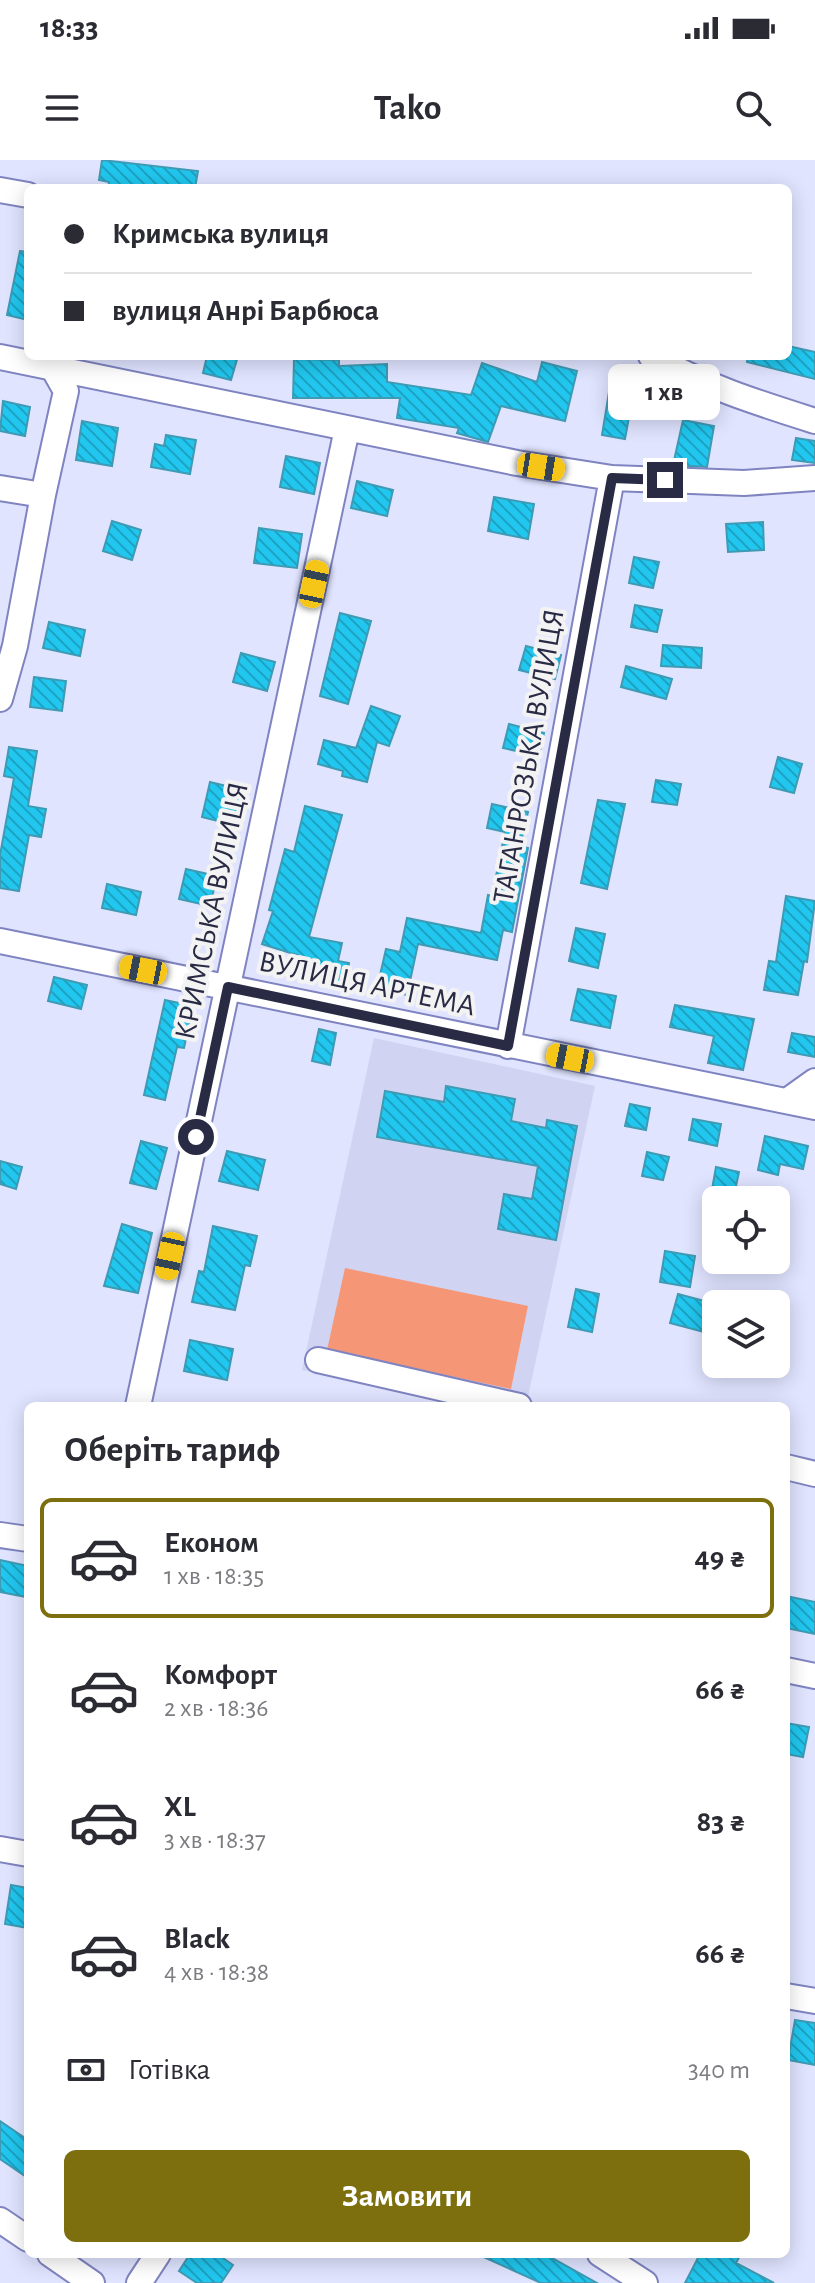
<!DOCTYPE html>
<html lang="uk">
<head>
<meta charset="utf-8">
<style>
	body { margin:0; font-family:"Alegreya Sans",sans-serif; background:#f7f7f7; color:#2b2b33; height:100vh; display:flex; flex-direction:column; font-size:30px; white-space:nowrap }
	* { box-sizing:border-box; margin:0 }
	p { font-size:26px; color:#7c7c81 }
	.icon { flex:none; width:44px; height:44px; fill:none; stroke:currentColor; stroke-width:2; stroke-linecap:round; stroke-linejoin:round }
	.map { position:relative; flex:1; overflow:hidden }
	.sheet { position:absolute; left:24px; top:1242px; width:766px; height:856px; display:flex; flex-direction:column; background:#fff; border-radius:12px; box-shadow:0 4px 20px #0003 }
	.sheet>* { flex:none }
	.guide { position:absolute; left:24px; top:24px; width:768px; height:176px; border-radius:12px; box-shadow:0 4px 20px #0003; display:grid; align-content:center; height:176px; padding:0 40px; background:#fff }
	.controls { position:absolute; left:702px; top:1026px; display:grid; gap:16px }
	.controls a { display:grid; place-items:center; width:88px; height:88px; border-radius:12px; background:#fff; box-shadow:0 4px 20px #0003; font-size:40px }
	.end { position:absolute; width:36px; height:36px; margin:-18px; border:10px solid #292b45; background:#fff; box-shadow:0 0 0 4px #fff }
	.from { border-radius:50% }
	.bubble { position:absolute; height:56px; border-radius:12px; background:#fff; box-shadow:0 4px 20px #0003; font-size:26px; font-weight:600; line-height:56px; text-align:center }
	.car { position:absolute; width:24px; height:48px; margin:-24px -12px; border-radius:10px; box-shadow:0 0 6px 2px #0007; background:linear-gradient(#f5c518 24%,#345 0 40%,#f5c518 0 76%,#345 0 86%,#f5c518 0) }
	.guide b { display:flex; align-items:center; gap:28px; height:76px; font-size:30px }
	.guide b+b { border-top:2px solid #e1e1e2 }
	.guide i { width:20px; height:20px; background:#2b2b33 }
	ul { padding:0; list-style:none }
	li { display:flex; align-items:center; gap:24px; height:120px; margin:0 16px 12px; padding:0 24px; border:4px solid transparent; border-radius:12px }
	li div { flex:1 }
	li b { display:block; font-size:30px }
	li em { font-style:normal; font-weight:600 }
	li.on { border-color:#7d6f0d }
	li>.icon { width:72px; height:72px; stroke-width:1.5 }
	h2 { padding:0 40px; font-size:36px; line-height:96px }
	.pay { display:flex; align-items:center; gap:20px; height:88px; padding:0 40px; font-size:30px }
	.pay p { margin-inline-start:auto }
	.button { display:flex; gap:16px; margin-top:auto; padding:16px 40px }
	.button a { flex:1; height:92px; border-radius:12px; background:#7d6f0d; color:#fff; font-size:32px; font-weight:600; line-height:92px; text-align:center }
	.status { display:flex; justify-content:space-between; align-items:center; height:56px; padding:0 40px; background:#fff; direction:ltr }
	.status svg { height:22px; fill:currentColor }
	header { display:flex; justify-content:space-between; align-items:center; height:104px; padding:0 40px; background:#fff; font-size:36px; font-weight:600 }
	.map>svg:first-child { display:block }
	.built { fill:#d0d4f2 }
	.green { fill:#f59777 }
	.building { fill:url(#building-back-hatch); stroke:#3f9ab3; stroke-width:2 }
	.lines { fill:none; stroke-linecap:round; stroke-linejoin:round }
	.minor-casing { stroke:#7f84c1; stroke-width:28 }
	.minor { stroke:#fff; stroke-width:24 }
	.route { stroke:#292b45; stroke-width:10 }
	.labels { text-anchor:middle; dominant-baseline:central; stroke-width:8; stroke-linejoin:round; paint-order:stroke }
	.street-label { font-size:30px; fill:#292b45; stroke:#f3f3f3 }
</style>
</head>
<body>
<div class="status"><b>18:33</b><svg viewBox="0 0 49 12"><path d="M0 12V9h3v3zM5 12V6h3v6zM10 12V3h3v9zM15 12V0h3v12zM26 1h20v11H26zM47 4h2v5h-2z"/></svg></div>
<header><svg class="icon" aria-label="menu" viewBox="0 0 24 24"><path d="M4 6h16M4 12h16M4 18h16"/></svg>Tako<svg class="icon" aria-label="search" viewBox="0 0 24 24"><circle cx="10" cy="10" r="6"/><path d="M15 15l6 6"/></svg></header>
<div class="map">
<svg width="815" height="2123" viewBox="0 0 815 2123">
	<defs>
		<pattern id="building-back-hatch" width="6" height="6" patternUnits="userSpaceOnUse" patternTransform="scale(2)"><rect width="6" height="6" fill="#21c7ef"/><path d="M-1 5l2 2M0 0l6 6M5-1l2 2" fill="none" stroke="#1da2c3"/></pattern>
	</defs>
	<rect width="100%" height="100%" fill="#e0e4ff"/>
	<!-- built -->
	<path class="built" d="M374,878L595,926L526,1246H470L302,1210Z"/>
	<!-- green -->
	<path class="green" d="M345,1108L528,1146L511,1229L327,1190Z"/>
	<!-- building -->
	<path class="building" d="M102,0L198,11L195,28H108L109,22L99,20Z
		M20,91L28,92V160L7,155Z
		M788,186L815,192V219L747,202L748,196H788Z
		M207,196H238L231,220L203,213Z
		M294,199L339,200V206L387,204V222L471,235L482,203L537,222L542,202L577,211L565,261L501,246L488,282L457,273L459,268L397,258L400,238H293Z
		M610,226L634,230L625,279L602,275Z
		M3,241L30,247L25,276L0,271Z
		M683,260L714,266L707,307L673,305Z
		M82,261L118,268L112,306L76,300Z
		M166,275L196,280L190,314L151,307L155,284L164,286Z
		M796,278L815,281V303L792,300Z
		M286,296L320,303L314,334L280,327Z
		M357,321L393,330L387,356L351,348Z
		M494,337L534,344L528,379L488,371Z
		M112,361L141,370L132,400L103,391Z
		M763,362L764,390L728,392L726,364Z
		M259,368L302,374L297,408L254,403Z
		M634,397L659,402L653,428L629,423Z
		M635,445L662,450L657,472L631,467Z
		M340,453L371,461L348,544L320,536Z
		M49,462L85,470L80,496L43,488Z
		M663,485L702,488L701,508L661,506Z
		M526,486L561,495L555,519L519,510Z
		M241,493L275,502L267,531L233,522Z
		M626,506L672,519L666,539L621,527Z
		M34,517L66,521L62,551L30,547Z
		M371,546L400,556L389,586L377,582L367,622L342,616L343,611L318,604L324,580L356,588Z
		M509,564L544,573L539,596L503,588Z
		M9,587L37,591L28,646L46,649L41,677L29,675L19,731L0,728V695L14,618L4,616Z
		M778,597L802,604L794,633L770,627Z
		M656,620L681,624L677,645L652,642Z
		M210,622L247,631L238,666L202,657Z
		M598,640L625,644L607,729L581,723Z
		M492,644L528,652L520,686L528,688L512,772L503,770L497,800L418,784L407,835L377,828L386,789L400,792L407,758L481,773L488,735L492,736L505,672L487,668Z
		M305,646L342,655L309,777L342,783L338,801L349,803L345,825L313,819L316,801L262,784L273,751L269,750L285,689L294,692Z
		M186,709L217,716L210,746L179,739Z
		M107,724L141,732L136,755L102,748Z
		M786,736L815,741L807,802L804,801L798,835L764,830L769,801L776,802Z
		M576,768L605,774L598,808L569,801Z
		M54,817L87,825L81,849L48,841Z
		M578,829L616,836L610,868L571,860Z
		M165,840L193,846L184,888L177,887L165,940L144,935Z
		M675,845L754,859L743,910L708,903L714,876L670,867Z
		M319,869L336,873L330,905L312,901Z
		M792,873L815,877V897L788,892Z
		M446,926L515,939L511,961L546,968L547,960L577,966L556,1080L498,1069L504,1034L532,1039L538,1006L377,977L385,931L444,942Z
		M630,944L650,948L646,970L625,966Z
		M693,959L721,964L717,986L689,980Z
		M765,976L808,986L803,1009L780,1004L778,1015L758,1010Z
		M141,981L167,988L156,1029L130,1023Z
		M227,991L265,1000L258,1030L219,1021Z
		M647,992L669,997L663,1020L642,1016Z
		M0,1001L22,1007L16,1029L0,1024Z
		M716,1007L739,1012L733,1040L711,1035Z
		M122,1064L152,1073L138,1133L104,1126Z
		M213,1066L257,1076L250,1106L245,1105L235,1150L192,1142L199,1111L204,1112Z
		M665,1091L695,1096L690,1127L660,1122Z
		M576,1129L599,1134L592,1172L568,1167Z
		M678,1134L712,1143L704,1172L670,1163Z
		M190,1180L233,1189L227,1220L184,1211Z
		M0,1400L28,1406L26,1437L0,1432Z
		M786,1436L815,1442V1474L786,1468Z
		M786,1563L809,1567L803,1597L786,1594Z
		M11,1725L28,1728V1768L5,1764Z
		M795,1860L815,1863V1905L788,1900Z
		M0,1961L28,1980V2018L0,1999Z
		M190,2094H217L233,2105L221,2123H197L179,2111Z
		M477,2094H545L597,2123H541Z
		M700,2094H741L736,2103L774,2123H685Z"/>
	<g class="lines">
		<defs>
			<path id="minor" d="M0,30L28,35
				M651,196C704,226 758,243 815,261
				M0,197L517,303L612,318L744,323L815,318
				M0,328L43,335
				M0,539L15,486L43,335L66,231L53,208
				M0,781L815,947
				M508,886L612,318
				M787,941L815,921
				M318,1200L519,1246
				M138,1246L347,269
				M786,1307L815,1314
				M0,1375L28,1379
				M786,1510L815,1516
				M0,1689L28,1694
				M786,1836L815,1841
				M0,2060L28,2079
				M50,2094L92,2123
				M600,2094L645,2123
				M139,2123L158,2094"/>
		</defs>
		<!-- minor casing -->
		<use href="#minor" class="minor-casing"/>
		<!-- minor -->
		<use href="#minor" class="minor"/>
	</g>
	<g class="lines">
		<!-- route -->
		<path class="route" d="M196,977L228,827L508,886L612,318L665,320"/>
	</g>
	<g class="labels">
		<!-- street labels -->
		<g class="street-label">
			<text transform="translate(529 596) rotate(-80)">ТАГАНРОЗЬКА ВУЛИЦЯ</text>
			<text transform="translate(212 751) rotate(-78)">КРИМСЬКА ВУЛИЦЯ</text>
			<text transform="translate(367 824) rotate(12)">ВУЛИЦЯ АРТЕМА</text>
		</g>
	</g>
</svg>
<div class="controls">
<a><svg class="icon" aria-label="locate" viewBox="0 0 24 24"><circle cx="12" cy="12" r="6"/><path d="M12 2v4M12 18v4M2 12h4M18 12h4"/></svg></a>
<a><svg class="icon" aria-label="layers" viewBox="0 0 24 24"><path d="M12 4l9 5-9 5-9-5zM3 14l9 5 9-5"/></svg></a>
</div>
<i class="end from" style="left:196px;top:977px"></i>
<i class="end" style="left:665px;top:320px"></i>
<div class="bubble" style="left:608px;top:204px;width:112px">1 хв</div>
<i class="car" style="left:541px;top:307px;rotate:99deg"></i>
<i class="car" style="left:314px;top:424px;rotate:12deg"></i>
<i class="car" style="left:143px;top:810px;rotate:281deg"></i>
<i class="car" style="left:570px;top:898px;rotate:281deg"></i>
<i class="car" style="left:170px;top:1096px;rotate:192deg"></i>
<div class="guide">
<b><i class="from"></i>Кримська вулиця</b>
<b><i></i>вулиця Анрі Барбюса</b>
</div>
<section class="sheet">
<h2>Оберіть тариф</h2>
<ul>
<li class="on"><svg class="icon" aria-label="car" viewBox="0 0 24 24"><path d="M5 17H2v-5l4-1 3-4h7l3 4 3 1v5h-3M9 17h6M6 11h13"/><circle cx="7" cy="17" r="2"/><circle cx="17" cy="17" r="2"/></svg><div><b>Економ</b><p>1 хв · 18:35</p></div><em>49 ₴</em></li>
<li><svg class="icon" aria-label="car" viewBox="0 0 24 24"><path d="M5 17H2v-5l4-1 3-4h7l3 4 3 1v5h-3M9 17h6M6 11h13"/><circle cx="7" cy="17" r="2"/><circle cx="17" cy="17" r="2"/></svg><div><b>Комфорт</b><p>2 хв · 18:36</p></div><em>66 ₴</em></li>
<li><svg class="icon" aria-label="car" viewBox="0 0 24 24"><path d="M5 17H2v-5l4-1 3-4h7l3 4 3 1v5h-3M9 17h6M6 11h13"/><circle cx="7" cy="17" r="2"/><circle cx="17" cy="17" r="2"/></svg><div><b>XL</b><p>3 хв · 18:37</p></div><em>83 ₴</em></li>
<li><svg class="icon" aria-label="car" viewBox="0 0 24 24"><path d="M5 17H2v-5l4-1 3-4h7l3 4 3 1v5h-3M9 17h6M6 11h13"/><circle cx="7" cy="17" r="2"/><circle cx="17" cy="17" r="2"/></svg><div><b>Black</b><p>4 хв · 18:38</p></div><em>66 ₴</em></li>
</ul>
<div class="pay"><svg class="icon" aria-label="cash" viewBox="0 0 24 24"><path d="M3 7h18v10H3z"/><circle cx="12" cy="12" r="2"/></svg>Готівка<p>340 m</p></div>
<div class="button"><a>Замовити</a></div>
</section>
</div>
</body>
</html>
